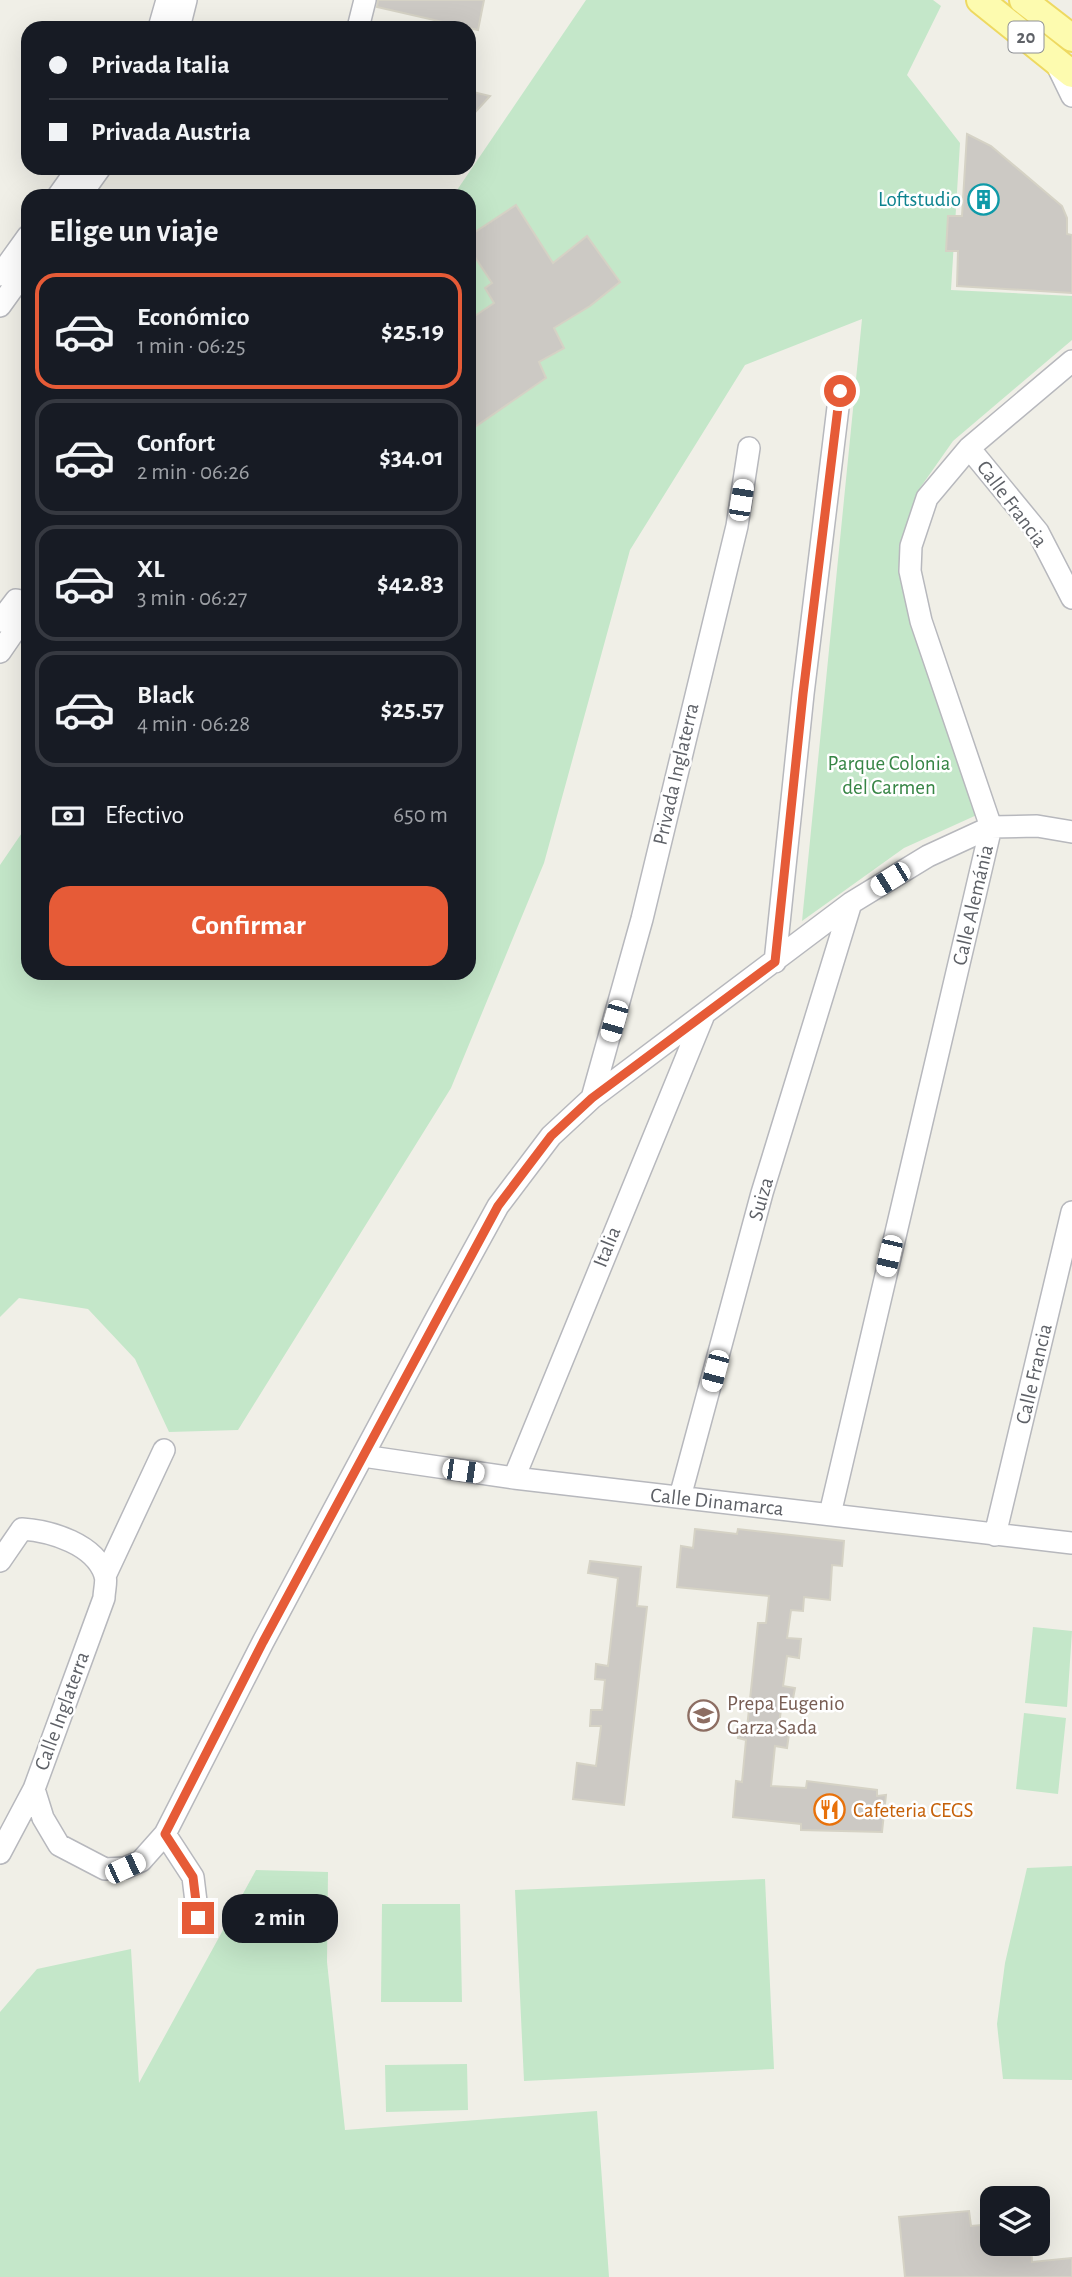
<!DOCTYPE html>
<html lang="es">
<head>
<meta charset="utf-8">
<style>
	body { margin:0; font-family:"Alegreya Sans",sans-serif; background:#20242c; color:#f1f3f6; height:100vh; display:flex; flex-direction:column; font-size:26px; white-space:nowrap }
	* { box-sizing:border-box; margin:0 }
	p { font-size:23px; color:#9ea1a6 }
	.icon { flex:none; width:38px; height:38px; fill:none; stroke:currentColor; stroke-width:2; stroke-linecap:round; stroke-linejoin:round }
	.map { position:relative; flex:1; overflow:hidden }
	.side { position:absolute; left:21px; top:189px; width:455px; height:791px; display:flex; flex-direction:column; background:#171b24; border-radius:21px; box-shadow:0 7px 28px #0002 }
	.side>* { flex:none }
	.hud { position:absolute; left:21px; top:21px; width:455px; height:154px; border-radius:21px; box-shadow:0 7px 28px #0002; display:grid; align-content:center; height:154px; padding:0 28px; background:#171b24 }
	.tools { position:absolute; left:980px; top:2186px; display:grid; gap:14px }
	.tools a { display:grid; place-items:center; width:70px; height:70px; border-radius:14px; background:#171b24; box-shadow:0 7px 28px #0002; font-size:35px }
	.end { position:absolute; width:32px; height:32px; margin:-16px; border:9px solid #e65b37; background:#fff; box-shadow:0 0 0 4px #fff }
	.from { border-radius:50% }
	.bubble { position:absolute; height:49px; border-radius:21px; background:#171b24; box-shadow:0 7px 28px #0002; font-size:23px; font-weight:700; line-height:49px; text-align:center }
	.car { position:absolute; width:21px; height:42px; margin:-21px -10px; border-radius:9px; box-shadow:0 0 5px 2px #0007; background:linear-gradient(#fff 24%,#345 0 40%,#fff 0 76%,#345 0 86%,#fff 0) }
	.hud b { display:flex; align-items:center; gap:24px; height:66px; font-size:26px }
	.hud b+b { border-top:2px solid #363941 }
	.hud i { width:18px; height:18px; background:#f1f3f6 }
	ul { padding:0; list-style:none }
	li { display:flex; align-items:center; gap:21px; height:116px; margin:0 14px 10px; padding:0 14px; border:4px solid #363941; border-radius:21px }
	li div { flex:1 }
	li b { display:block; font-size:26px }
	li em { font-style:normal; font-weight:700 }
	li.current { border-color:#e65b37 }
	li>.icon { width:63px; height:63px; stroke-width:1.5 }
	h2 { padding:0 28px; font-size:32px; line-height:84px }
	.pay { display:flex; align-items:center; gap:18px; height:77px; padding:0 28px; font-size:26px }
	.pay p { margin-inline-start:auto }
	.action { display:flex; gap:14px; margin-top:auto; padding:14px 28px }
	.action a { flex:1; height:80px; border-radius:21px; background:#e65b37; color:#fff; font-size:28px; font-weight:700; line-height:80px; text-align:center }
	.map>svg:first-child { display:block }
	.green { fill:#c4e7c9 }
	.building { fill:#ccc9c4; stroke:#d5d2c5; stroke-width:2 }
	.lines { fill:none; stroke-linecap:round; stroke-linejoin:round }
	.minor-casing { stroke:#b7b8bd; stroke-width:24 }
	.major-casing { stroke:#eed961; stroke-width:30 }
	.minor { stroke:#fff; stroke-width:21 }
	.major { stroke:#fdfbaf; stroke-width:26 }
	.route { stroke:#e65b37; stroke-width:9 }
	.labels { text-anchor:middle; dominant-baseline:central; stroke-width:5; stroke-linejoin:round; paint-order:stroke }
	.shield { fill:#fff; stroke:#8e9095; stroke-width:2 }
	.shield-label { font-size:19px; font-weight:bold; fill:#5e6167 }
	.culture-label { font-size:21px; fill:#0d838f; stroke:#fff; text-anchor:end }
	.street-label { font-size:21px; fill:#5e6167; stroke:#fff }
	.park-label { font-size:21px; fill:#378545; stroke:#fff }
	.education-label { font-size:21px; fill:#785e54; stroke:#fff; text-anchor:start }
	.food-label { font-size:21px; fill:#c56008; stroke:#fff; text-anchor:start }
</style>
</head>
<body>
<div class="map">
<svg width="1072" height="2277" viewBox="0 0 1072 2277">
	<rect width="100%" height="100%" fill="#f0efe7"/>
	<!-- green -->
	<path class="green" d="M586,0H933L941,6L907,75L960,143L951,290L1072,296V340L953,441L920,488L902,548L979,814L904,848L802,921L862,319L745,365L630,550L544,863L451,1088L238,1430L169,1432L135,1359L88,1309L19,1298L0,1317V865L28,824V973H469V196H453Z
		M1033,1627L1072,1631L1067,1707L1025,1703Z
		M1024,1713L1066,1718L1058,1794L1016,1789Z
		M1072,1866V2080L1003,2079L997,2024L1005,1963L1027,1868Z
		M256,1870L328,1872L327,1962L345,2130L597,2111L609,2277H0V2012L37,1969L131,1949L139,2083Z
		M765,1879L774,2069L524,2081L515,1890Z
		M382,1904H460L462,2002H381Z
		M467,2064L468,2110L386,2112L385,2065Z"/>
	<!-- building -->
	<path class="building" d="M378,0H484L478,30L377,7Z
		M469,91L490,96L469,119Z
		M967,134L991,146L1062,206L1067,218V234L1072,235V293L957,286L958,251H946L948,216H962Z
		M516,205L553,263L587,236L620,282L590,306L554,328L564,348L539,362L546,378L469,431V320L494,303L485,288L492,283L469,248V236Z
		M695,1529L737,1534L738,1529L844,1541L842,1566L832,1565L830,1600L804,1597L803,1611L791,1610L787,1638L801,1639L799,1658L787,1656L783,1686L795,1688L792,1704L782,1702L778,1732L789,1734L787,1748L775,1746L771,1786L806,1788L807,1781L877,1790V1796L886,1795L882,1832L801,1830V1824L733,1817L736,1781L742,1782L746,1740L738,1738L740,1727L747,1728L758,1623H766L769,1596L677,1587L681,1546L693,1548Z
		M590,1561L641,1567L637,1606L647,1607L624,1805L573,1799L577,1763L596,1766L601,1726H590L591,1710H602L605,1680L595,1679L596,1664L608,1666L618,1578L588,1573Z
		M969,2211L971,2226L992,2224V2244H1031L1032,2262L1072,2258V2277H905L899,2217Z"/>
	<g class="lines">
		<defs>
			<path id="minor" d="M159,28L167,0
				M179,28L186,0
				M358,28L365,0
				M1055,61L1072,96
				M58,196L78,168
				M80,196L100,168
				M0,275L28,236
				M0,306L28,267
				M969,448L1038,532L1072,598
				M0,621L16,600L26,602L22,620L0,652
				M775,962L803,694L840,391
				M592,1098L642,919L737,526L749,448
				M363,1456L514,1478L1072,1543
				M514,1478L703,1017
				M680,1497L762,1193L851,903
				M830,1514L991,827L921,621L910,571L911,546L927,498L969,448L1072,361
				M995,1535L1072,1212
				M0,1561L22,1529C51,1531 95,1544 105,1575C107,1581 104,1591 104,1598L34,1789L43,1818L59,1845L105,1869L125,1868L141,1861L165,1834L263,1642L437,1317L498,1206L551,1136L592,1098L851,903L928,856L991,827L1037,826L1072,832
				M105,1576L164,1450
				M165,1834L193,1877L198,1918
				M0,1853L34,1789"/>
			<path id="major" d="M980,0L1072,74
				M1023,0L1072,38"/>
		</defs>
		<!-- minor casing -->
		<use href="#minor" class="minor-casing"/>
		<!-- major casing -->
		<use href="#major" class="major-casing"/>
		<!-- minor -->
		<use href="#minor" class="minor"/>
		<!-- major -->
		<use href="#major" class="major"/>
	</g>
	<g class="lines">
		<!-- route -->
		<path class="route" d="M198,1918L193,1877L165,1834L263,1642L498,1206L551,1136L592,1098L775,962L803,694L840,391"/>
	</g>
	<!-- icons -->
	<defs>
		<symbol id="building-ring" viewBox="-11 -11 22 22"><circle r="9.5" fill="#fff" stroke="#0f9aa8" stroke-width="1.5"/><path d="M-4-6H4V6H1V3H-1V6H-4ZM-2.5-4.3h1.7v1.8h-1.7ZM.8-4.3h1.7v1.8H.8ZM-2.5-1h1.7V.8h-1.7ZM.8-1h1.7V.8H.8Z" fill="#0f9aa8"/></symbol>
		<symbol id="university-ring" viewBox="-11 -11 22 22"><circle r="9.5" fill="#fff" stroke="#8d6e63" stroke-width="1.5"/><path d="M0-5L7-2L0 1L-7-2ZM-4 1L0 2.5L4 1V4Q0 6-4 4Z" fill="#8d6e63"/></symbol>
		<symbol id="restaurant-ring" viewBox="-11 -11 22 22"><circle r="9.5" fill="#fff" stroke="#e8710a" stroke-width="1.5"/><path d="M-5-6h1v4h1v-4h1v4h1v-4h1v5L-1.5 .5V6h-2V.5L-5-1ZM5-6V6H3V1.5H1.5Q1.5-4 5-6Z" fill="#e8710a"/></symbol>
	</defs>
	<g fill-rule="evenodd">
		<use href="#building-ring" x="966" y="182" width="35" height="35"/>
		<use href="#university-ring" x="686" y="1698" width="35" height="35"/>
		<use href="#restaurant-ring" x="812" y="1792" width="35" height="35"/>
	</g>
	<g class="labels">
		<!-- shield labels -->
		<rect class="shield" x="1008.5" y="21.5" width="35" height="31" rx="5"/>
		<g class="shield-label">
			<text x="1026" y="37">20</text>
		</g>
		<!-- culture labels -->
		<g class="culture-label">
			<text x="961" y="199">Loftstudio</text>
		</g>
		<!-- street labels -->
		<g class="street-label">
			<text transform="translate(1012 504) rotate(53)">Calle Francia</text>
			<text transform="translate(676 774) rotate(-77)">Privada Inglaterra</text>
			<text transform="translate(973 905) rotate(-77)">Calle Alemánia</text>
			<text transform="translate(761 1199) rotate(-74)">Suiza</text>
			<text transform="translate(607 1247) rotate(-68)">Italia</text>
			<text transform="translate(1034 1374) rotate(-77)">Calle Francia</text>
			<text transform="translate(717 1502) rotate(6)">Calle Dinamarca</text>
			<text transform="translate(62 1711) rotate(-70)">Calle Inglaterra</text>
		</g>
		<!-- park labels -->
		<g class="park-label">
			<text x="889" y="763">Parque Colonia<tspan x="889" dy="24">del Carmen</tspan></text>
		</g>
		<!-- education labels -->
		<g class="education-label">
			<text x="727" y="1703">Prepa Eugenio<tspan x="727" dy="24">Garza Sada</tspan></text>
		</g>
		<!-- food labels -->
		<g class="food-label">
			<text x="853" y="1810">Cafeteria CEGS</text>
		</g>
	</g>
</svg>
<div class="tools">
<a><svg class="icon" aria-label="layers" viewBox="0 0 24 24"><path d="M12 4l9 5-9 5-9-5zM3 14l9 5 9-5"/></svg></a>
</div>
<i class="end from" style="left:840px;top:391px"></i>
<i class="end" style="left:198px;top:1918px"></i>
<div class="bubble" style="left:222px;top:1894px;width:116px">2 min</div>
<i class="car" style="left:741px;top:500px;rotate:9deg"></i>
<i class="car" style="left:890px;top:879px;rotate:238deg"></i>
<i class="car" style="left:614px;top:1021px;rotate:196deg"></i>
<i class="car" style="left:889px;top:1256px;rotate:193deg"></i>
<i class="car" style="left:715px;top:1371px;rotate:195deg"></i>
<i class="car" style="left:463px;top:1471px;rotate:98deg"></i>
<i class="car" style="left:125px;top:1868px;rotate:65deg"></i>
<div class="hud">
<b><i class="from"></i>Privada Italia</b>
<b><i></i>Privada Austria</b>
</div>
<section class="side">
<h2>Elige un viaje</h2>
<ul>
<li class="current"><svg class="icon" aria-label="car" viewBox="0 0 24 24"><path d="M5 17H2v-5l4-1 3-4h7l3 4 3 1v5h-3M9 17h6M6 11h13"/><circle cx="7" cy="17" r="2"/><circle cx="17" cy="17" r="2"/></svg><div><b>Económico</b><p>1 min · 06:25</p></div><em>$25.19</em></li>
<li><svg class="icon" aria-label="car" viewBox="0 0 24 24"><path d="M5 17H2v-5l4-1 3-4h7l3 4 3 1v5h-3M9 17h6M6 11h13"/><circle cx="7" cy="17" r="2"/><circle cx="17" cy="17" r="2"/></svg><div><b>Confort</b><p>2 min · 06:26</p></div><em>$34.01</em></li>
<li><svg class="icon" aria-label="car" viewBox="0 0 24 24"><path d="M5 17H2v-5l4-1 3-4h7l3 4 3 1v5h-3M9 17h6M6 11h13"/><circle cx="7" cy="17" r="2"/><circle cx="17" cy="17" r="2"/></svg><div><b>XL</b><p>3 min · 06:27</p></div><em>$42.83</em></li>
<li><svg class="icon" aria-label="car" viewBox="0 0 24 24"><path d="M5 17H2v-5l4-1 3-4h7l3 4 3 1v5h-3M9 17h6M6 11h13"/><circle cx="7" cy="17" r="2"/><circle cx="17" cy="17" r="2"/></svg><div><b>Black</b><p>4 min · 06:28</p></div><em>$25.57</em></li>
</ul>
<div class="pay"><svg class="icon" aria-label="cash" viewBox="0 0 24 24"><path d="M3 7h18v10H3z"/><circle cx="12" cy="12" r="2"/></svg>Efectivo<p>650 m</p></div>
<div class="action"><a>Confirmar</a></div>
</section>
</div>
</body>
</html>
